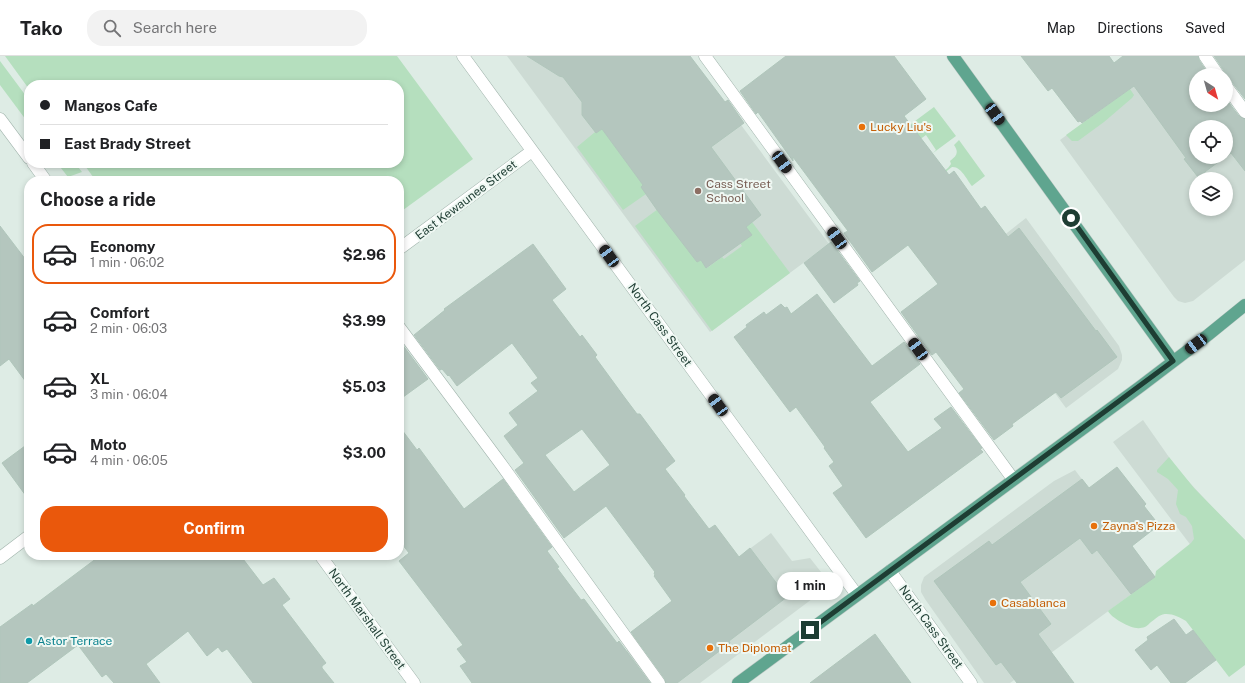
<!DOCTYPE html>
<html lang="en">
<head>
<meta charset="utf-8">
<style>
	body { margin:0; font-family:"Public Sans",sans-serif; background:#f2f2f2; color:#202124; height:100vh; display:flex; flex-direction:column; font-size:15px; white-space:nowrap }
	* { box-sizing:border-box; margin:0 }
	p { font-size:13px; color:#757577 }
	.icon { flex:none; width:22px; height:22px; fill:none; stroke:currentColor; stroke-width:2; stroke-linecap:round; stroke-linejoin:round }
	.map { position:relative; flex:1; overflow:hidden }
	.side { position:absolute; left:24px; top:120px; width:380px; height:384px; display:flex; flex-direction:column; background:#fff; border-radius:16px; box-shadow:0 2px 6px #0003 }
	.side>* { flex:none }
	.top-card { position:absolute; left:24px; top:24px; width:380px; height:88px; border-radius:16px; box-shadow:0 2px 6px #0003; display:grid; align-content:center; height:88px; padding:0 16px; background:#fff }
	.needle { width:26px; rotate:143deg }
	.fabs { position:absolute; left:1189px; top:12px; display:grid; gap:8px }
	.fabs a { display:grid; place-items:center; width:44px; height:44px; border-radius:50%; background:#fff; box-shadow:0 2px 6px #0003; font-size:20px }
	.end { position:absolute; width:18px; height:18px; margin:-9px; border:5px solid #1e3d33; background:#fff; box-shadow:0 0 0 2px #fff }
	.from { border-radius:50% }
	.bubble { position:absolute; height:28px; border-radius:14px; background:#fff; box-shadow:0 2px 6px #0003; font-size:13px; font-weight:700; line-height:28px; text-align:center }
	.car { position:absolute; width:12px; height:24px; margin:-12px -6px; border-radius:5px; box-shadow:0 0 3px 1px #0007; background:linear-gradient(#222 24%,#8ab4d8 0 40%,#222 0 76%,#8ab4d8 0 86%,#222 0) }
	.top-card b { display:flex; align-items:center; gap:14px; height:38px; font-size:15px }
	.top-card b+b { border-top:1px solid #e0e0e0 }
	.top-card i { width:10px; height:10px; background:#202124 }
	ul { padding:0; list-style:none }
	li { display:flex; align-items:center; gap:12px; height:60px; margin:0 8px 6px; padding:0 8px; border:2px solid transparent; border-radius:16px }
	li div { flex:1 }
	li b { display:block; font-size:15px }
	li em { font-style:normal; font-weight:700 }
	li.selected { border-color:#ea580c }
	li>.icon { width:36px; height:36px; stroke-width:1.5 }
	h2 { padding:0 16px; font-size:18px; line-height:48px }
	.primary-button { display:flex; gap:8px; margin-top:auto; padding:8px 16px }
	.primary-button a { flex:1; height:46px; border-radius:16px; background:#ea580c; color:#fff; font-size:16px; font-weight:700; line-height:46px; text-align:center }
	header { display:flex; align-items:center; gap:24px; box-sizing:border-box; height:56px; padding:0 20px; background:#fff; border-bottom:1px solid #e0e0e0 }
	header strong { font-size:19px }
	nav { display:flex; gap:22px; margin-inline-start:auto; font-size:14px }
	.search { width:280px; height:36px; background:#f2f2f2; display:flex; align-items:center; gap:10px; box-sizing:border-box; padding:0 14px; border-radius:16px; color:#757577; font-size:15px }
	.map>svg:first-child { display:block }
	.built { fill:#cddbd4; fill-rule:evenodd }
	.green { fill:#b5dfbe }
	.building { fill:#b4c6be; stroke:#b0c6bb; fill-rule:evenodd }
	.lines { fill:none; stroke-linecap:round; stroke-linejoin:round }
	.minor-casing { stroke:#a1b4ac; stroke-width:13 }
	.major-casing { stroke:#c0c9c6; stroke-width:13 }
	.minor { stroke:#fff; stroke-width:12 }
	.major { stroke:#5fa58f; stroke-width:12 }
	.route { stroke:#1e3d33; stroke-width:5 }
	.food-dot { fill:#e8710a; stroke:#eff8f3; stroke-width:1.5 }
	.education-dot { fill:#8d6e63; stroke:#eff8f3; stroke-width:1.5 }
	.culture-dot { fill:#0f9aa8; stroke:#eff8f3; stroke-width:1.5 }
	.labels { text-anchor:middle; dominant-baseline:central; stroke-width:4; stroke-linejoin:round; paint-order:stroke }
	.food-label { font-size:12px; fill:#c56008; stroke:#eff8f3; text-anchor:start }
	.education-label { font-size:12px; fill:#785e54; stroke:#eff8f3; text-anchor:start }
	.street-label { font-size:12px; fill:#1e3d33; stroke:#eff8f3 }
	.culture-label { font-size:12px; fill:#0d838f; stroke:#eff8f3; text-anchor:start }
</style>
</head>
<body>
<header>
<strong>Tako</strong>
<div class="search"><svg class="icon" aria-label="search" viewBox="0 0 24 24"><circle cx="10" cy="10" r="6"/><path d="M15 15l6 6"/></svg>Search here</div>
<nav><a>Map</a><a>Directions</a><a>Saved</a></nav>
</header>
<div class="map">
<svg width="1245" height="627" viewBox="0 0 1245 627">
	<rect width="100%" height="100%" fill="#deece5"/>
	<!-- built -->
	<path class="built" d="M507,0H690L829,188L710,276Z
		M1174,0L1196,19V49H1226L1235,61L1245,54V204L1193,245L1185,247L1178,245L1174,241L1060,84ZM1196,71H1226V101H1196ZM1196,123H1226V153H1196Z
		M1026,162L1119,290L1122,299V304L1118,313L1066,352L1020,290L998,184Z
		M1143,364L1178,414L1213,452L1245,484L1192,491L1113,386Z
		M1075,414L1155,521L1010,627H984L925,543L921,536V529L924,521L1054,425Z
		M771,477L792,505L810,502L821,516L823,522V527L821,534L816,540L700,627H582L629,593L628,584L637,577L635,573L642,567L645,571L665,556L662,552L672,545L675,548Z"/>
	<!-- green -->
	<path class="green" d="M5,0H397L473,103L399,157V125H96L83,107H399V29H29V33Z
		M0,5L29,44V68L0,29Z
		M1130,33L1134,39L1132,42L1104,66L1078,85H1072L1066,79Z
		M934,51L956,80L933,97L936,94L926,79L908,92L849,114Z
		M602,73L643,129L646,138L623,154L577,91L595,76L596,77Z
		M959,84L985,120L972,130C967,124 961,110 952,111L892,156L948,112L951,108L950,105C957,100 959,96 954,89Z
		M57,107H75L82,116L68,121Z
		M658,153L697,206L701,204L707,212L722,201L724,203L742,190L740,187L751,179L746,171L752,166L790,217L712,275L635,170Z
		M1169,401L1194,432L1245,484V609L1229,621L1186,565C1178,560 1167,555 1159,560C1156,562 1154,564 1151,566C1148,569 1145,572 1140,572C1133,574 1111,562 1108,555L1155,521L1156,515L1191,487L1194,483L1192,470L1186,461L1180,458L1176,448L1178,434L1168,423L1157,416V414Z"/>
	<!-- building -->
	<path class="building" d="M527,0H690L725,46L728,44L744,67L711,91L761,159L746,171L752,179L706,212L701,204L697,206L657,154L641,131L643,129L602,73L596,77L582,59V46L563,21L559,20Z
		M786,0H894L926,43L904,60L949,119L954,115L981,153L985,150L1008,181L1019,172L1096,275L1097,274L1117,301L1061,342L1056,336L1012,368L1013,370L994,384L959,337L964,333L936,296L932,299L901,256L938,228L908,189L872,216L844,177L848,175L793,101V105L758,56L756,58L740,35Z
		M1021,0H1109L1114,7L1123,0H1198L1199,4L1209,19H1196V49H1226V43L1239,60L1245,63V115L1231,97L1226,101V71H1196V101H1225L1198,121L1184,103L1186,102L1134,30L1082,67L1080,65L1078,66L1052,32L1048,35Z
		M1214,0H1245V43L1232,26L1226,23L1224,15Z
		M0,170L29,208V330L9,303L0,310Z
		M831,186L860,225L857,227L858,229L834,247L804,207Z
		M533,188L566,233L552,244L580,281L582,279L597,299L595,301L625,342L637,358H640L675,405L665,413L685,439L684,440L709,473L715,469L739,501L750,492L787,541L729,585L730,587L677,627H666L665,623L631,576L672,545L654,520L655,519L654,517L655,516L606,450L564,482L515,414L524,407L504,380L518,369L509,357L538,335L531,327L538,322L512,287L457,330L449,319L448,320L442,313L440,314L414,279L445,254L444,253ZM582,373L610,409L574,436L545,399Z
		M817,238L872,310L904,286L920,308L870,346L908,396L942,372L934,363L951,351L982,392L980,393L983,396L866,482L833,437L843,430L829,410L834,406L824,392L825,391L796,351L790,356L734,281L747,271L746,269L764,256L766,259L781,248L785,252L787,251L791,258Z
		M402,288L428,323L399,344V290Z
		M399,370L417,394L419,392L464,453L503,423L552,491L547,495L559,511L557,512L581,544L584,543L617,587L619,585L650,627H472L460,610L467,606L457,593L463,589L399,505L409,497L399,484Z
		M29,387V444L2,407Z
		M1117,411L1146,448L1144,450L1159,469L1132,490L1155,521L1131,538L1097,494L1092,498L1080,482L1020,526L1051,568L1038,578L1074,627H1017L1001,606L996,609L934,525L989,485L992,489L1082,423L1089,432Z
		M101,499H240L263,529L274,522L290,543L282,549L326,607L322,610V612L334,627H253L227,593L222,596L218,591L207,600L188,575L146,608L160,627H114L106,618L102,621L78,589L27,627H0V571L32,548L33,550Z
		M1174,563L1186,579L1193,574L1216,604L1185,627H1171L1157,609L1151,614L1135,594L1148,584L1147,581Z
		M875,578L911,627H810Z"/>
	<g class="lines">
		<defs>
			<path id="minor" d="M463,0L857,539
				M705,0L1013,423
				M1205,0L1218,19
				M1226,30L1245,56
				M0,63L29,102
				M33,107L46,125
				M399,193L532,95
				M399,271L498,404L659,627
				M320,499L414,627
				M0,502L29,480
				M890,515L971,627"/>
			<path id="major" d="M953,0L1173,305
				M738,627L1141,330L1208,279L1245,249"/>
		</defs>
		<!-- minor casing -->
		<use href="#minor" class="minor-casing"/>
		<!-- major casing -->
		<use href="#major" class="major-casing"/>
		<!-- minor -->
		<use href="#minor" class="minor"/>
		<!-- major -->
		<use href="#major" class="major"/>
	</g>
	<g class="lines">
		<!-- route -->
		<path class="route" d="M810,574L1173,305L1071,162"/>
	</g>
	<!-- markers -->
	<g class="food-dot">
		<circle cx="862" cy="71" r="4"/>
		<circle cx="1094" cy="470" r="4"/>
		<circle cx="993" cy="547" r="4"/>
		<circle cx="710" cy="592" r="4"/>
	</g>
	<circle class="education-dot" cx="698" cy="135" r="4"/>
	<circle class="culture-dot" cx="29" cy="585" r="4"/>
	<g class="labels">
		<!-- food labels -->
		<g class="food-label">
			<text x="870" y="71">Lucky Liu's</text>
			<text x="1102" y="470">Zayna's Pizza</text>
			<text x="1001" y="547">Casablanca</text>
			<text x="718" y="592">The Diplomat</text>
		</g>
		<!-- education labels -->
		<g class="education-label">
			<text x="706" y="128">Cass Street<tspan x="706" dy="14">School</tspan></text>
		</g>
		<!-- street labels -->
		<g class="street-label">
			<text transform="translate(466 144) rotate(-37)">East Kewaunee Street</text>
			<text transform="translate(660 269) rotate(54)">North Cass Street</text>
			<text transform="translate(367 563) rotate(54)">North Marshall Street</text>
			<text transform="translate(931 571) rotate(54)">North Cass Street</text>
		</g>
		<!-- culture labels -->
		<g class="culture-label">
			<text x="37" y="585">Astor Terrace</text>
		</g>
	</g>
</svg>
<div class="fabs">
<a><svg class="needle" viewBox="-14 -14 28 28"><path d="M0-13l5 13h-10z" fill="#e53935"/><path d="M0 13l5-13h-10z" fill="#757577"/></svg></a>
<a><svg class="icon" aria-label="locate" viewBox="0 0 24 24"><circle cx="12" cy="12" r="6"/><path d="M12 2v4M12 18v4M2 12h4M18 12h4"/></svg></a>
<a><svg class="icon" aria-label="layers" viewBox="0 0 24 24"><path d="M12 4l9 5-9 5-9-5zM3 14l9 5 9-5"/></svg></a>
</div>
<i class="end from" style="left:1071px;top:162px"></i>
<i class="end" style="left:810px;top:574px"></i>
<div class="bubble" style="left:777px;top:516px;width:66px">1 min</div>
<i class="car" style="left:995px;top:58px;rotate:144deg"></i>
<i class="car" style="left:782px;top:106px;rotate:144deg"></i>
<i class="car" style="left:837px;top:182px;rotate:324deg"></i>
<i class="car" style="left:609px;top:200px;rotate:324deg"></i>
<i class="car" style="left:1196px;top:288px;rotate:233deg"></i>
<i class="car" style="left:918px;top:293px;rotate:324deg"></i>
<i class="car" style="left:718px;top:349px;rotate:324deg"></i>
<div class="top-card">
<b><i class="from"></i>Mangos Cafe</b>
<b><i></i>East Brady Street</b>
</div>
<section class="side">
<h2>Choose a ride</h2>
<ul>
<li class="selected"><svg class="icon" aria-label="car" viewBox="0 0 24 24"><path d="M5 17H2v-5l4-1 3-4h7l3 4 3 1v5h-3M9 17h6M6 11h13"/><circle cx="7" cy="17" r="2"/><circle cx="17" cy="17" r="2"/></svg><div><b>Economy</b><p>1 min · 06:02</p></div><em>$2.96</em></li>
<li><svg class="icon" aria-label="car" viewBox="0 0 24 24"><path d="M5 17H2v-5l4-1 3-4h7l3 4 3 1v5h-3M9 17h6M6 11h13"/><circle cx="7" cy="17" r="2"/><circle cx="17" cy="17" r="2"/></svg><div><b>Comfort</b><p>2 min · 06:03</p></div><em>$3.99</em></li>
<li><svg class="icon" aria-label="car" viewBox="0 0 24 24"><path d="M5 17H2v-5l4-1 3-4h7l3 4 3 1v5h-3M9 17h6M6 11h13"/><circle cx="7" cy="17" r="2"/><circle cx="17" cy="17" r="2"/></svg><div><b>XL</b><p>3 min · 06:04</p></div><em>$5.03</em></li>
<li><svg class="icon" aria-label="car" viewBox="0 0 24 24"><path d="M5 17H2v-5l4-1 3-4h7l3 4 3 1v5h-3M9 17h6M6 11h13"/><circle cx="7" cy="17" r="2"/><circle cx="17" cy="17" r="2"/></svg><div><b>Moto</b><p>4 min · 06:05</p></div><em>$3.00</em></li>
</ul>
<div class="primary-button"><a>Confirm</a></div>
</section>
</div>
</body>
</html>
